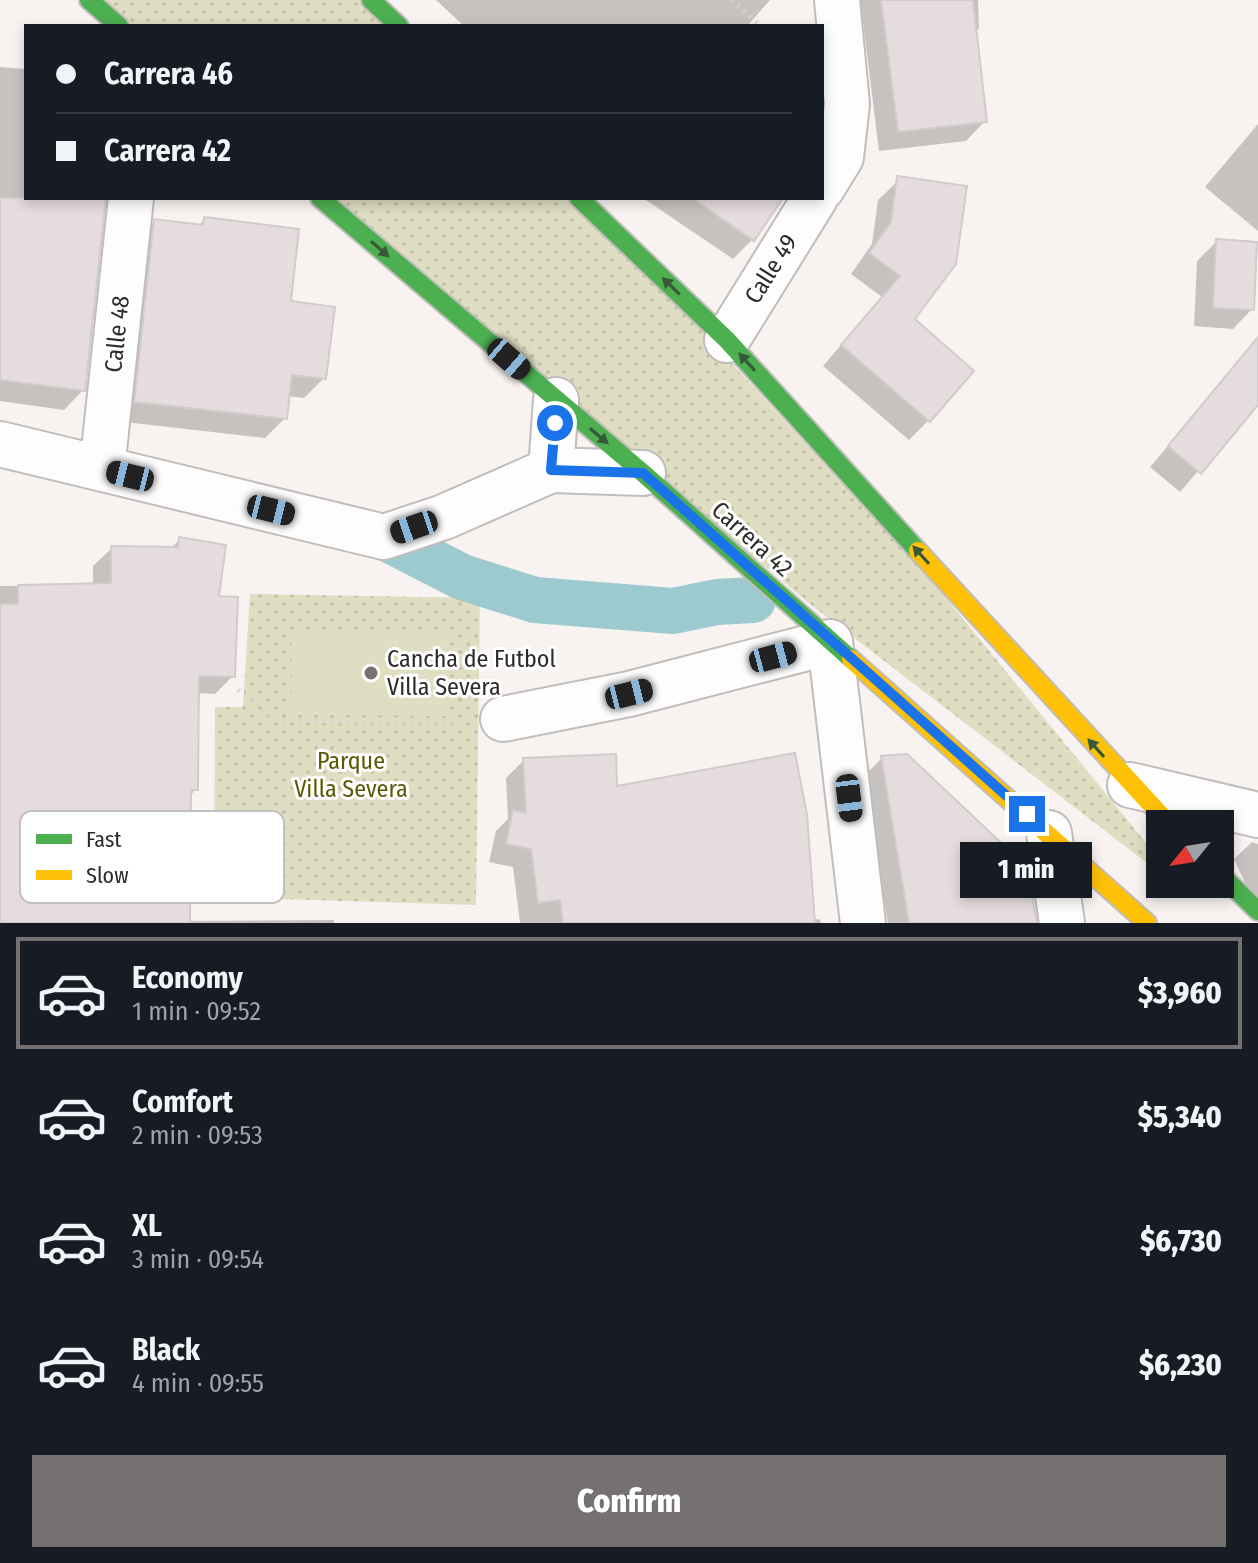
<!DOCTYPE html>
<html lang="en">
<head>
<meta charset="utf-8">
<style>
	body { margin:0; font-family:"Fira Sans Condensed",sans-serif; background:#242831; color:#f1f3f6; height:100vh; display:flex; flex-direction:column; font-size:30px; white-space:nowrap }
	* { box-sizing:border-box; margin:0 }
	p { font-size:26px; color:#9ea1a6 }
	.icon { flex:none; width:44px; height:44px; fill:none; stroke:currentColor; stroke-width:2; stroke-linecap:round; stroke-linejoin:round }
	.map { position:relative; height:923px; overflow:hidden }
	.details { display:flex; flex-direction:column; background:#171b24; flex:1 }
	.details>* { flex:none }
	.top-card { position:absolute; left:24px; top:24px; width:800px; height:176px; border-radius:0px; box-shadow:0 4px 12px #0003; display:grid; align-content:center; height:176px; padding:0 32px; background:#171b24 }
	.needle { width:52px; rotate:240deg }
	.buttons { position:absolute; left:1146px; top:810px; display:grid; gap:16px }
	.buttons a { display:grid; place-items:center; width:88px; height:88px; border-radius:0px; background:#171b24; box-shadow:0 4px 12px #0003; font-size:40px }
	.end { position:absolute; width:36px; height:36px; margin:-18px; border:10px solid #1a73e8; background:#fff; box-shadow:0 0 0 4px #fff }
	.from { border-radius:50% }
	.bubble { position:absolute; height:56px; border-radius:0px; background:#171b24; box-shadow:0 4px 12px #0003; font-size:26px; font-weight:800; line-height:56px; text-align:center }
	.car { position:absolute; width:24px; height:48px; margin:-24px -12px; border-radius:10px; box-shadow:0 0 6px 2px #0007; background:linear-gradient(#222 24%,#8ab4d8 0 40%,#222 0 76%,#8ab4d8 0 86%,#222 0) }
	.top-card b { display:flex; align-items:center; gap:28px; height:76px; font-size:30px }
	.top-card b+b { border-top:2px solid #363941 }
	.top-card i { width:20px; height:20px; background:#f1f3f6 }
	ul { padding:14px 0 0; list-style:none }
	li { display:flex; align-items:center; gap:24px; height:112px; margin:0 16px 12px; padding:0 16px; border:4px solid transparent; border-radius:0px }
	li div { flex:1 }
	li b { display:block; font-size:30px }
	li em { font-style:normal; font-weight:800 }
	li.current { border-color:#757170 }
	li>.icon { width:72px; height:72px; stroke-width:1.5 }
	.primary-button { display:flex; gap:16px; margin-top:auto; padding:16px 32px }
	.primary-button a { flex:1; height:92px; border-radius:0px; background:#757170; color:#fff; font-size:32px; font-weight:800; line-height:92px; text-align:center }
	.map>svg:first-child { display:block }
	.grass { fill:url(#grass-dots) }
	.pitch { fill:#dfdec2 }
	.shadow { fill:#0003 }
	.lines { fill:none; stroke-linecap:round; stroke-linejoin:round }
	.canal { stroke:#9dcace; stroke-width:46 }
	.building { fill:#e6dcde; stroke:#d0cccc; stroke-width:2 }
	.street-casing { stroke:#c0bdbb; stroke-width:48 }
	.fast-casing { stroke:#c0bdbb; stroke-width:22 }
	.slow-casing { stroke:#c0bdbb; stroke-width:22 }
	.path { stroke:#d6d4d3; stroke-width:5; stroke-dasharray:2 6; stroke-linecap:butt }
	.street { stroke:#fefdfd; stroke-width:44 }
	.fast { stroke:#4caf50; stroke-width:18 }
	.slow { stroke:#ffc107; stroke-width:18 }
	.oneway { fill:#385937 }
	.route { stroke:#1a73e8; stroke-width:10 }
	.poi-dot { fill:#757170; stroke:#fff; stroke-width:3 }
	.labels { text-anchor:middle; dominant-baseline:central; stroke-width:6; stroke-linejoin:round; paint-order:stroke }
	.street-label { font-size:24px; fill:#2e2b2a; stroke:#fff }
	.poi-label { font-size:24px; fill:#2e2b2a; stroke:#fff; text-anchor:start }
	.park-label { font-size:24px; fill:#595a04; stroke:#fff }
	.key { fill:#fff; stroke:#c0bfbf; stroke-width:2 }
	.key-label { font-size:22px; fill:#2e2b2a }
</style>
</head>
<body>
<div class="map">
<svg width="1258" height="923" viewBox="0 0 1258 923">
	<defs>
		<pattern id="grass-dots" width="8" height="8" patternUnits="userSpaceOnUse" patternTransform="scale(2)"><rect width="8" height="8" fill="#dfdec2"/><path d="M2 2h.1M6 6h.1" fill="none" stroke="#c0bfa7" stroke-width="1.8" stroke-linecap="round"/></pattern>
	</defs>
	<rect width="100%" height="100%" fill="#f8f3f1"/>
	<!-- grass -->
	<path class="grass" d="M95,0H371L399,26H124Z
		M321,198H579L929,577L1160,860V873L810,604Z
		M250,594L480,598L476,905L214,897L215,707H243Z"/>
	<!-- pitch -->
	<path class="pitch" d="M292,630L450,631L449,716L291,715Z"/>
	<!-- shadow -->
	<path class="shadow" d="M436,0H770L747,26H464Z
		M853,0H978L979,28L975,33L985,121L966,141L879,151L861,5H853Z
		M0,67L24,69L26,77V198H104L83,390L64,410L0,401Z
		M1258,124V231L1205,187Z
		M897,182L912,320L929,420L909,440L823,366L882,297L851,274L872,244L878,200Z
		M643,198H781L752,240L733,259Z
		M205,219L288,303L324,378L304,398L287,396L285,418L265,438L116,421L135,240L155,221L198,226Z
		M1217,241L1252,309L1233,329L1194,326L1197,261Z
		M1243,358L1258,371V402L1180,492L1150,467Z
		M180,539L217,598L233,676L215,694L197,693L196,789L189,797L188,921L334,920V923H0V586L93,585V566L112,548L170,549Z
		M882,758L1035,923H888L864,776Z
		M524,760L616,789L813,920L820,919L821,923H520L513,867L489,862L496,831L508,819L506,778Z
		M1252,842L1258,844V911L1234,859Z"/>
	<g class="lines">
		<!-- canal -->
		<path class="canal" d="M384,537L462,577L535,600L673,611L717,602L753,600"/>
	</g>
	<!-- building -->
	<path class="building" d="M881,0H973L987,122L898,132Z
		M897,176L967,186L956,264L915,319L974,371L930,422L841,345L900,276L869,253L891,222Z
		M0,198H106L85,391L0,380Z
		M692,198H783L754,241Z
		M204,217L299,229L291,301L335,307L326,379L292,375L287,419L134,402L154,219L203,225Z
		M1216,239L1257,242L1254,310L1213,308Z
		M1258,337V405L1201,474L1168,446Z
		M179,537L226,545L219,596L238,597L235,677L199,676L198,790H191L190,923H0V604H18V585L111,583V546L178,547Z
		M795,753L807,815L815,923H563L560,900L538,903L531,849L506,844L513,810L526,813L523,758L616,754L617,786Z
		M907,754L1013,854L1024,852L1037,923H909L881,756Z"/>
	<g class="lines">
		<defs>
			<path id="street" d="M822,188L841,157L847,104L837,0
				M727,340L815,198
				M0,444L384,537L444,517L551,470L643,473
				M102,469L131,198
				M551,470L556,400
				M503,719L629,694L830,642L863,923
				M1130,785L1258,815
				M1049,833L1062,923"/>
			<path id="fast" d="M89,0L119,26
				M371,0L399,26
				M320,198L643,473L851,659
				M579,198L727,340L918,551
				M1220,874L1258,911"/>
			<path id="slow" d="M918,551L1169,824
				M851,659L1147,923"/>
		</defs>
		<!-- street casing -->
		<use href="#street" class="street-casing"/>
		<!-- fast casing -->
		<use href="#fast" class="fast-casing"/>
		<!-- slow casing -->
		<use href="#slow" class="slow-casing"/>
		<!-- path -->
		<path class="path" d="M732,0L761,26
			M238,690L274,720L459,725"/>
		<!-- street -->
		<use href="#street" class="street"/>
		<!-- fast -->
		<use href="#fast" class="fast"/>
		<!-- slow -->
		<use href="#slow" class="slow"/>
	</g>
	<!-- one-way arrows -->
	<defs><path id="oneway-solid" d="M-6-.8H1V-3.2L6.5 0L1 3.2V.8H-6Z" transform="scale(2)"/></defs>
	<g class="oneway">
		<use href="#oneway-solid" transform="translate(380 249) rotate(41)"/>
		<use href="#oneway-solid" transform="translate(671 286) rotate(-136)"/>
		<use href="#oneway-solid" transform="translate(747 362) rotate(-132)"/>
		<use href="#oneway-solid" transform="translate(599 436) rotate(40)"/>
		<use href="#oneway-solid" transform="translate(921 555) rotate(-132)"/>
		<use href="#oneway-solid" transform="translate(1096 748) rotate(-132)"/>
	</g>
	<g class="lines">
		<!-- route -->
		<path class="route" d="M555,423L551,470L643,473L1027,814"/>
	</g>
	<!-- markers -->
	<circle class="poi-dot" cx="371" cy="673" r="8"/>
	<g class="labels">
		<!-- street labels -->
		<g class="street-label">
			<text transform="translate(771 269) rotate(-58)">Calle 49</text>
			<text transform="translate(117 334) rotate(-84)">Calle 48</text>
			<text transform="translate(752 539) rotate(42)">Carrera 42</text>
		</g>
		<!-- poi labels -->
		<g class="poi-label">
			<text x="387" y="659">Cancha de Futbol<tspan x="387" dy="28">Villa Severa</tspan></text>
		</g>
		<!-- park labels -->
		<g class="park-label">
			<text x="351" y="761">Parque<tspan x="351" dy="28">Villa Severa</tspan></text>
		</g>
	</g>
	<!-- legend -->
	<rect x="20" y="811" width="264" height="92" rx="12" class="key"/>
	<rect x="36" y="834" width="36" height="10" fill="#4caf50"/>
	<rect x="36" y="870" width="36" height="10" fill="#ffc107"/>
	<g class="key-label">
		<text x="86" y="847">Fast</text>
		<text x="86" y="883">Slow</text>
	</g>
</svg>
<div class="buttons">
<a><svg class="needle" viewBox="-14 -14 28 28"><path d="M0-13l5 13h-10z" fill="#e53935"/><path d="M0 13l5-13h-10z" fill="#9ea1a6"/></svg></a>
</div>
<i class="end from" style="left:555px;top:423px"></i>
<i class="end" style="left:1027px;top:814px"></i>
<div class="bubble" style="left:960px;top:842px;width:132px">1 min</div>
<i class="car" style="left:509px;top:359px;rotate:131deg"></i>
<i class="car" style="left:130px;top:476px;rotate:284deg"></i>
<i class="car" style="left:271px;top:510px;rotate:104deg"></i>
<i class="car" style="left:414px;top:527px;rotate:251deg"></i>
<i class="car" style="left:773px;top:657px;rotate:75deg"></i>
<i class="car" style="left:629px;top:694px;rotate:76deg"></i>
<i class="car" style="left:849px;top:798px;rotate:173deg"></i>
<div class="top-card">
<b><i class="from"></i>Carrera 46</b>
<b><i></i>Carrera 42</b>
</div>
</div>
<section class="details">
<ul>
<li class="current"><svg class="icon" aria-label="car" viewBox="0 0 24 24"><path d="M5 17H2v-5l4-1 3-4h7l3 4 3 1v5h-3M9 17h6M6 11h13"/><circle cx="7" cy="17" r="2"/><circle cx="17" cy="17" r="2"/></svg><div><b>Economy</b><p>1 min · 09:52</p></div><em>$3,960</em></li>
<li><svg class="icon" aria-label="car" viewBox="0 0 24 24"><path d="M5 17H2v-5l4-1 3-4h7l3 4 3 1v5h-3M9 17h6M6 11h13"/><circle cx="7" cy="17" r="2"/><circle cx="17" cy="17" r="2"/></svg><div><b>Comfort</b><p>2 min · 09:53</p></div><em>$5,340</em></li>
<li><svg class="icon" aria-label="car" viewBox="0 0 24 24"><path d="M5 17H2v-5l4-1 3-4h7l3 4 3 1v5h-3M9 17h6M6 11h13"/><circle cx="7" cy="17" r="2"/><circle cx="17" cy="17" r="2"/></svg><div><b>XL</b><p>3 min · 09:54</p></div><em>$6,730</em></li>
<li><svg class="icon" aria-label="car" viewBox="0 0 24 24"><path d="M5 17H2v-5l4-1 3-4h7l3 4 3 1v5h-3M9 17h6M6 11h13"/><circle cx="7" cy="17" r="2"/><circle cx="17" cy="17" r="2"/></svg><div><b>Black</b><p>4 min · 09:55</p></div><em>$6,230</em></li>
</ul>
<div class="primary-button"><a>Confirm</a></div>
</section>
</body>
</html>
